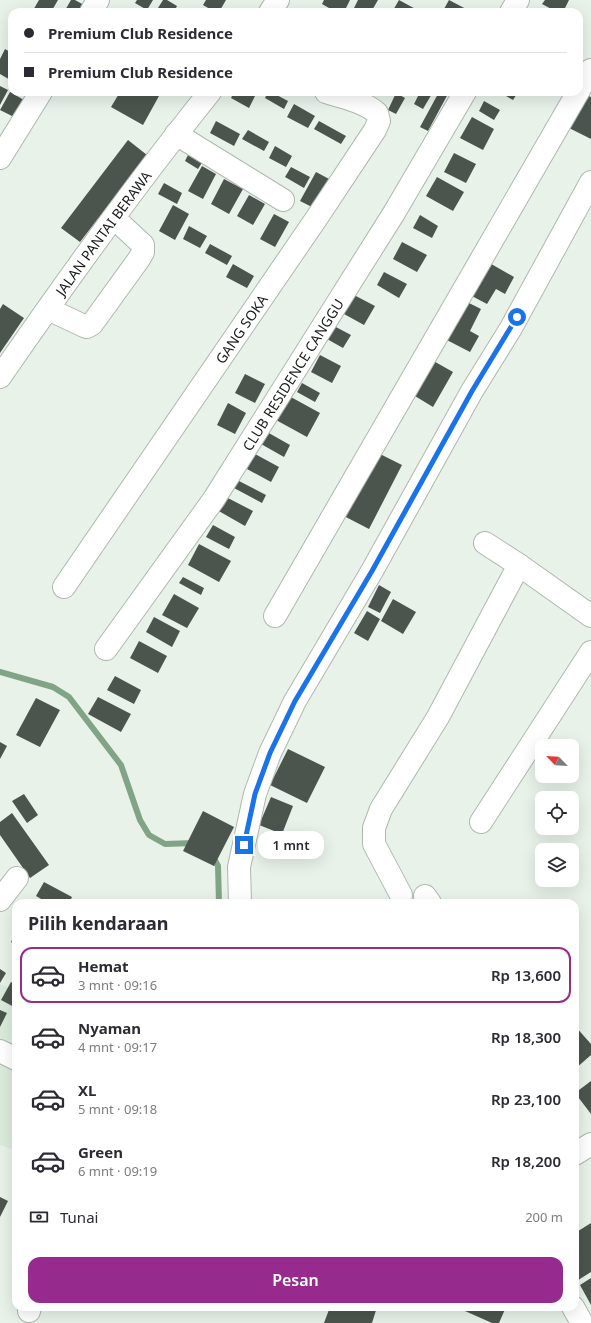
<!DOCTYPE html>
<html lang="id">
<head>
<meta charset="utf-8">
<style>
	body { margin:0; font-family:"Noto Sans",sans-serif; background:#f7f7f7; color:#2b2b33; height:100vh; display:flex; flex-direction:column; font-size:15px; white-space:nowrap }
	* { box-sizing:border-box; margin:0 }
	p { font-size:13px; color:#7c7c81 }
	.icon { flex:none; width:22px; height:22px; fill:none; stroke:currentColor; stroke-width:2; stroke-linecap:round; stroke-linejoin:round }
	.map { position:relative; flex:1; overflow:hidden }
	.details { position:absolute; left:12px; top:899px; width:567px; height:412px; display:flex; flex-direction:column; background:#fff; border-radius:12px; box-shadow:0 4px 16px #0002 }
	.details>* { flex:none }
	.hud { position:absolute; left:8px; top:8px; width:575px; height:88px; border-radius:12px; box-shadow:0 4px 16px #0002; display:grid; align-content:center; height:88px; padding:0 16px; background:#fff }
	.needle { width:26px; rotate:295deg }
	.tools { position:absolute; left:535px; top:739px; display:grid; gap:8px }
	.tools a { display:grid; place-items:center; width:44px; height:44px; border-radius:8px; background:#fff; box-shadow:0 4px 16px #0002; font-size:20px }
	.end { position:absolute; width:18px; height:18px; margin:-9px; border:5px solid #1a73e8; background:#fff; box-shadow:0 0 0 2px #fff }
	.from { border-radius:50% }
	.bubble { position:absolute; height:28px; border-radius:12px; background:#fff; box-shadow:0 4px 16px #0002; font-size:13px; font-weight:600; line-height:28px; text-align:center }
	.hud b { display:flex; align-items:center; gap:14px; height:38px; font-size:15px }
	.hud b+b { border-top:1px solid #e1e1e2 }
	.hud i { width:10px; height:10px; background:#2b2b33 }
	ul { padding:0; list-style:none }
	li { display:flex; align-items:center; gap:12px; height:56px; margin:0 8px 6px; padding:0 8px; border:2px solid transparent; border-radius:12px }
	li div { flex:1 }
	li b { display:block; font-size:15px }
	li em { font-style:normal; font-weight:600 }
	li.selected { border-color:#972b8d }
	li>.icon { width:36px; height:36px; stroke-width:1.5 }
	h2 { padding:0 16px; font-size:18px; line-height:48px }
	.pay { display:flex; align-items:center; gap:10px; height:44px; padding:0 16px; font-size:15px }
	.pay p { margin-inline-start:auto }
	.primary-button { display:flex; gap:8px; margin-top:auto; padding:8px 16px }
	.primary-button a { flex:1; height:46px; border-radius:12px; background:#972b8d; color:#fff; font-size:16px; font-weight:600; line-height:46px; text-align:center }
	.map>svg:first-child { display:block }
	.built { fill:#daebdc }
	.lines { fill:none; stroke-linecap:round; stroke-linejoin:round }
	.stream { stroke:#81a486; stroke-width:6 }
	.building { fill:#4c554d }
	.minor-casing { stroke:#aeb8af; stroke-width:24 }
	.minor { stroke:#fff; stroke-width:22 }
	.route { stroke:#1a73e8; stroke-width:5 }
	.labels { text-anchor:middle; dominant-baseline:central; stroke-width:4; stroke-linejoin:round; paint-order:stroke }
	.street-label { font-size:14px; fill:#181c19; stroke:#fff }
</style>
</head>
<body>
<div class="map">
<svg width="591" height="1323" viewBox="0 0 591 1323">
	<rect width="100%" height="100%" fill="#e8f2e9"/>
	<!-- built -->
	<path class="built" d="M0,984L16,992V1151L0,1145Z"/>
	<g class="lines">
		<!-- stream -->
		<path class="stream" d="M0,672L53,687L69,697L121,765L140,820L149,835L165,844L194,843
			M212,855L218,866L219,903"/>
	</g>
	<!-- building -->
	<path class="building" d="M39,0H58L51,12H32Z
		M71,0H75L84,5L81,12H64Z
		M137,0H153L147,10L135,3Z
		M163,0H167L177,6L174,12H166L158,8Z
		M206,0H226L219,12H215L203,5Z
		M324,0H350L344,12H336L322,4Z
		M358,0H378L371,12H357L353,10Z
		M399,0L421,12H392Z
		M449,0L468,10L467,12H450L444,9Z
		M545,0H569L563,12H557L542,4Z
		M5,49L12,53V81L0,74V59Z
		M0,86L8,90L0,105Z
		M10,92L24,100L14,117L0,110Z
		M120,92H151L159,96L143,125L111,107Z
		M234,92H247L255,96L249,108L231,98Z
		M268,92H271L288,101L284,109L265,98Z
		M420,92H433L423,109L414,104Z
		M439,92H449L428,131L420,127Z
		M499,92H518L513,100Z
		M396,93L405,98L396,114L388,110Z
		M584,94L591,97V139L567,127Z
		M484,101L500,110L494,120L479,111Z
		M294,104L315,116L308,128L287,117Z
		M472,117L494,129L483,150L460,138Z
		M216,121L240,134L234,146L210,133Z
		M319,121L346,136L341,144L314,129Z
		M248,130L269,142L264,151L242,139Z
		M128,140L147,155L80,242L61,228Z
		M275,146L292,156L286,167L269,158Z
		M189,153L203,161L198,169L185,161Z
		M454,153L476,164L466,183L444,172Z
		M202,166L216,174L203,199L188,191Z
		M291,167L310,177L304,188L285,177Z
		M316,172L331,180L316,209L300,201Z
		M437,177L464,192L453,211L426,196Z
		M224,179L243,189L229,214L211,204Z
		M164,183L182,193L177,204L158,194Z
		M249,195L265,204L253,225L237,216Z
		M173,205L189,214L175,240L159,231Z
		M274,214L289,222L275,247L260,239Z
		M420,215L438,226L432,238L413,228Z
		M189,226L207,236L200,248L183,239Z
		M402,242L427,255L417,272L393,259Z
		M210,244L232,256L227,265L205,253Z
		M486,261L514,277L505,294L496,289L487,304L468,294Z
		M233,264L254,276L247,288L226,277Z
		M384,272L407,284L399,298L377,285Z
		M354,295L375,306L364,325L344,314Z
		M463,300L481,309L470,331L479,336L470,352L443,338Z
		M3,304L24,318L0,353V309Z
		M334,326L351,335L343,348L327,339Z
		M320,355L341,366L332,383L311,372Z
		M430,359L453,372L433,407L410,393Z
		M245,374L265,384L255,403L235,393Z
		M302,383L320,393L315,402L297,392Z
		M289,396L320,413L307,437L276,420Z
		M228,403L246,413L235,434L217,425Z
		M267,432L290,445L284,457L261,444Z
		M372,450L402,465L369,529L340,514Z
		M255,454L279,467L271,482L247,469Z
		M239,481L266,495L262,503L234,488Z
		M224,496L253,511L245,526L217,510Z
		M213,525L235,537L229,549L206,537Z
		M199,544L231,561L219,582L188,565Z
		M183,577L204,588L201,595L179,583Z
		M379,585L391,592L380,613L368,607Z
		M174,594L199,608L187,628L162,615Z
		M393,599L416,612L403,634L381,621Z
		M367,611L380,619L368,641L354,633Z
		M154,617L180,631L172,647L146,632Z
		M139,641L167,656L158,673L130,658Z
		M115,676L141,690L134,704L107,690Z
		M98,697L131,714L121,732L88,714Z
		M36,698L60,710L40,747L16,735Z
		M0,742L7,746L0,759Z
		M288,749L325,767L307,803L270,785Z
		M24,794L38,815L27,823L12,801Z
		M271,797L293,806L282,834L259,825Z
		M203,811L234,827L214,866L183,851Z
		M12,813L49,865L30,878L0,835V822Z
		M44,882L72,897L69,903H48L36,896Z
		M16,933V945L11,942Z
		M0,969L6,973L0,983Z
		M11,982L16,985V1008L1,1000Z
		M0,1010L7,1013L0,1027Z
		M575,1026L591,1044V1055L575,1069Z
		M591,1081V1114L575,1093Z
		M0,1197L8,1201L0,1217Z
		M591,1223V1272L575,1282V1233Z
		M591,1278V1305L580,1285Z
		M330,1307H377L372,1323H324Z
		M456,1307H506L499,1323H492Z"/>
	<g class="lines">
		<defs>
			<g id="minor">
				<path d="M91,12L98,0"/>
				<path d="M270,12L278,0"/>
				<path d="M511,12L518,0"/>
				<path d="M579,90L591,70"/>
				<path d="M176,134L283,200"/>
				<path d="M0,158L41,92"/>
				<path d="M48,309L84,326L87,327L92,324L139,259L143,252V245L114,218"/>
				<path id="s1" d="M0,377C67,280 136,184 210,92"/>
				<path d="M485,543L519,565L591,616"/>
				<path id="s2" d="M64,587L316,219L375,130L379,121L377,113C363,101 344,98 326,92"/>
				<path d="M275,616L578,92"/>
				<path id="s3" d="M106,649L214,499L394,213L465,92"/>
				<path d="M481,822L591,652"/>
				<path d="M401,895L374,844V828L381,809L438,717L519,565"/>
				<path d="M425,896L430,903"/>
				<path d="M0,900L17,878"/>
				<path d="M240,903L239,867L255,794L270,753L295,701L372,571L472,391L511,328L591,182"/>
				<path d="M0,1051L16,1059"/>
				<path d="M575,1154L591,1144"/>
				<path d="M573,1307L582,1323"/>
				<path d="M29,1311L30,1307"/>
			</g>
		</defs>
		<!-- minor casing -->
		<use href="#minor" class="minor-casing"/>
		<!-- minor -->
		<use href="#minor" class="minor"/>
	</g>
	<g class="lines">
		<!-- route -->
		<path class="route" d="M244,845L255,794L270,753L295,701L372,571L472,391L517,317"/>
	</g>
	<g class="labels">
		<!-- street labels -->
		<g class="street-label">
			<text stroke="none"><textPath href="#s1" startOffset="177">JALAN PANTAI BERAWA</textPath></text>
			<text stroke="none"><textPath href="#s2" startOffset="313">GANG SOKA</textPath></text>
			<text stroke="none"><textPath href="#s3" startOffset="332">CLUB RESIDENCE CANGGU</textPath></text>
		</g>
	</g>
</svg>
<div class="tools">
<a><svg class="needle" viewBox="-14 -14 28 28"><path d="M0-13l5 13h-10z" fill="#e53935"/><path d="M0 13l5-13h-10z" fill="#7c7c81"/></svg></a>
<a><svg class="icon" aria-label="locate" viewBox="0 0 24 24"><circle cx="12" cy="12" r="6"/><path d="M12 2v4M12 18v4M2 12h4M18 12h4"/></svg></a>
<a><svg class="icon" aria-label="layers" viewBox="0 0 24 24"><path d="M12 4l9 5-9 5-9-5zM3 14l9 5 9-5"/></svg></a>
</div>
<i class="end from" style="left:517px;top:317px"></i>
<i class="end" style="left:244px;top:845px"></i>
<div class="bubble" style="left:258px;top:831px;width:66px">1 mnt</div>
<div class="hud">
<b><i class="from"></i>Premium Club Residence</b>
<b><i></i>Premium Club Residence</b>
</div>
<section class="details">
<h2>Pilih kendaraan</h2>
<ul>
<li class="selected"><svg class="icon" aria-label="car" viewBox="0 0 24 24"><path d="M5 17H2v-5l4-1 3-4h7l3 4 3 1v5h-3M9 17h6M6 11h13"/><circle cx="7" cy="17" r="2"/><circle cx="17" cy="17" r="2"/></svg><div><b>Hemat</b><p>3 mnt · 09:16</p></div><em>Rp 13,600</em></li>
<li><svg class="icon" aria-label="car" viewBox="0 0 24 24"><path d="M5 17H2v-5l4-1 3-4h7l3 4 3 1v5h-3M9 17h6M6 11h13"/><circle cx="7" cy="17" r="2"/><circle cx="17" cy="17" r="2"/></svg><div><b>Nyaman</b><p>4 mnt · 09:17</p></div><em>Rp 18,300</em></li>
<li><svg class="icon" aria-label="car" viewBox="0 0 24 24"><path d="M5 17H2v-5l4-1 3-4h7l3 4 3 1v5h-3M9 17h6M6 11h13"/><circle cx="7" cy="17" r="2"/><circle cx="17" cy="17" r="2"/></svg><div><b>XL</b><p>5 mnt · 09:18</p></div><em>Rp 23,100</em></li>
<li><svg class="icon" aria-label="car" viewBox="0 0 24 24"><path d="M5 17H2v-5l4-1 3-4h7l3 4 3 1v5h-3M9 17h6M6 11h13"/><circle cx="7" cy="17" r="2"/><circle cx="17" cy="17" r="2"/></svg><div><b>Green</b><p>6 mnt · 09:19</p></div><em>Rp 18,200</em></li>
</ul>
<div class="pay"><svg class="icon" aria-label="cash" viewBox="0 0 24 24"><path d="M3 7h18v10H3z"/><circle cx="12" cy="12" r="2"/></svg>Tunai<p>200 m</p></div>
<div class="primary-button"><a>Pesan</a></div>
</section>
</div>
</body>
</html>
